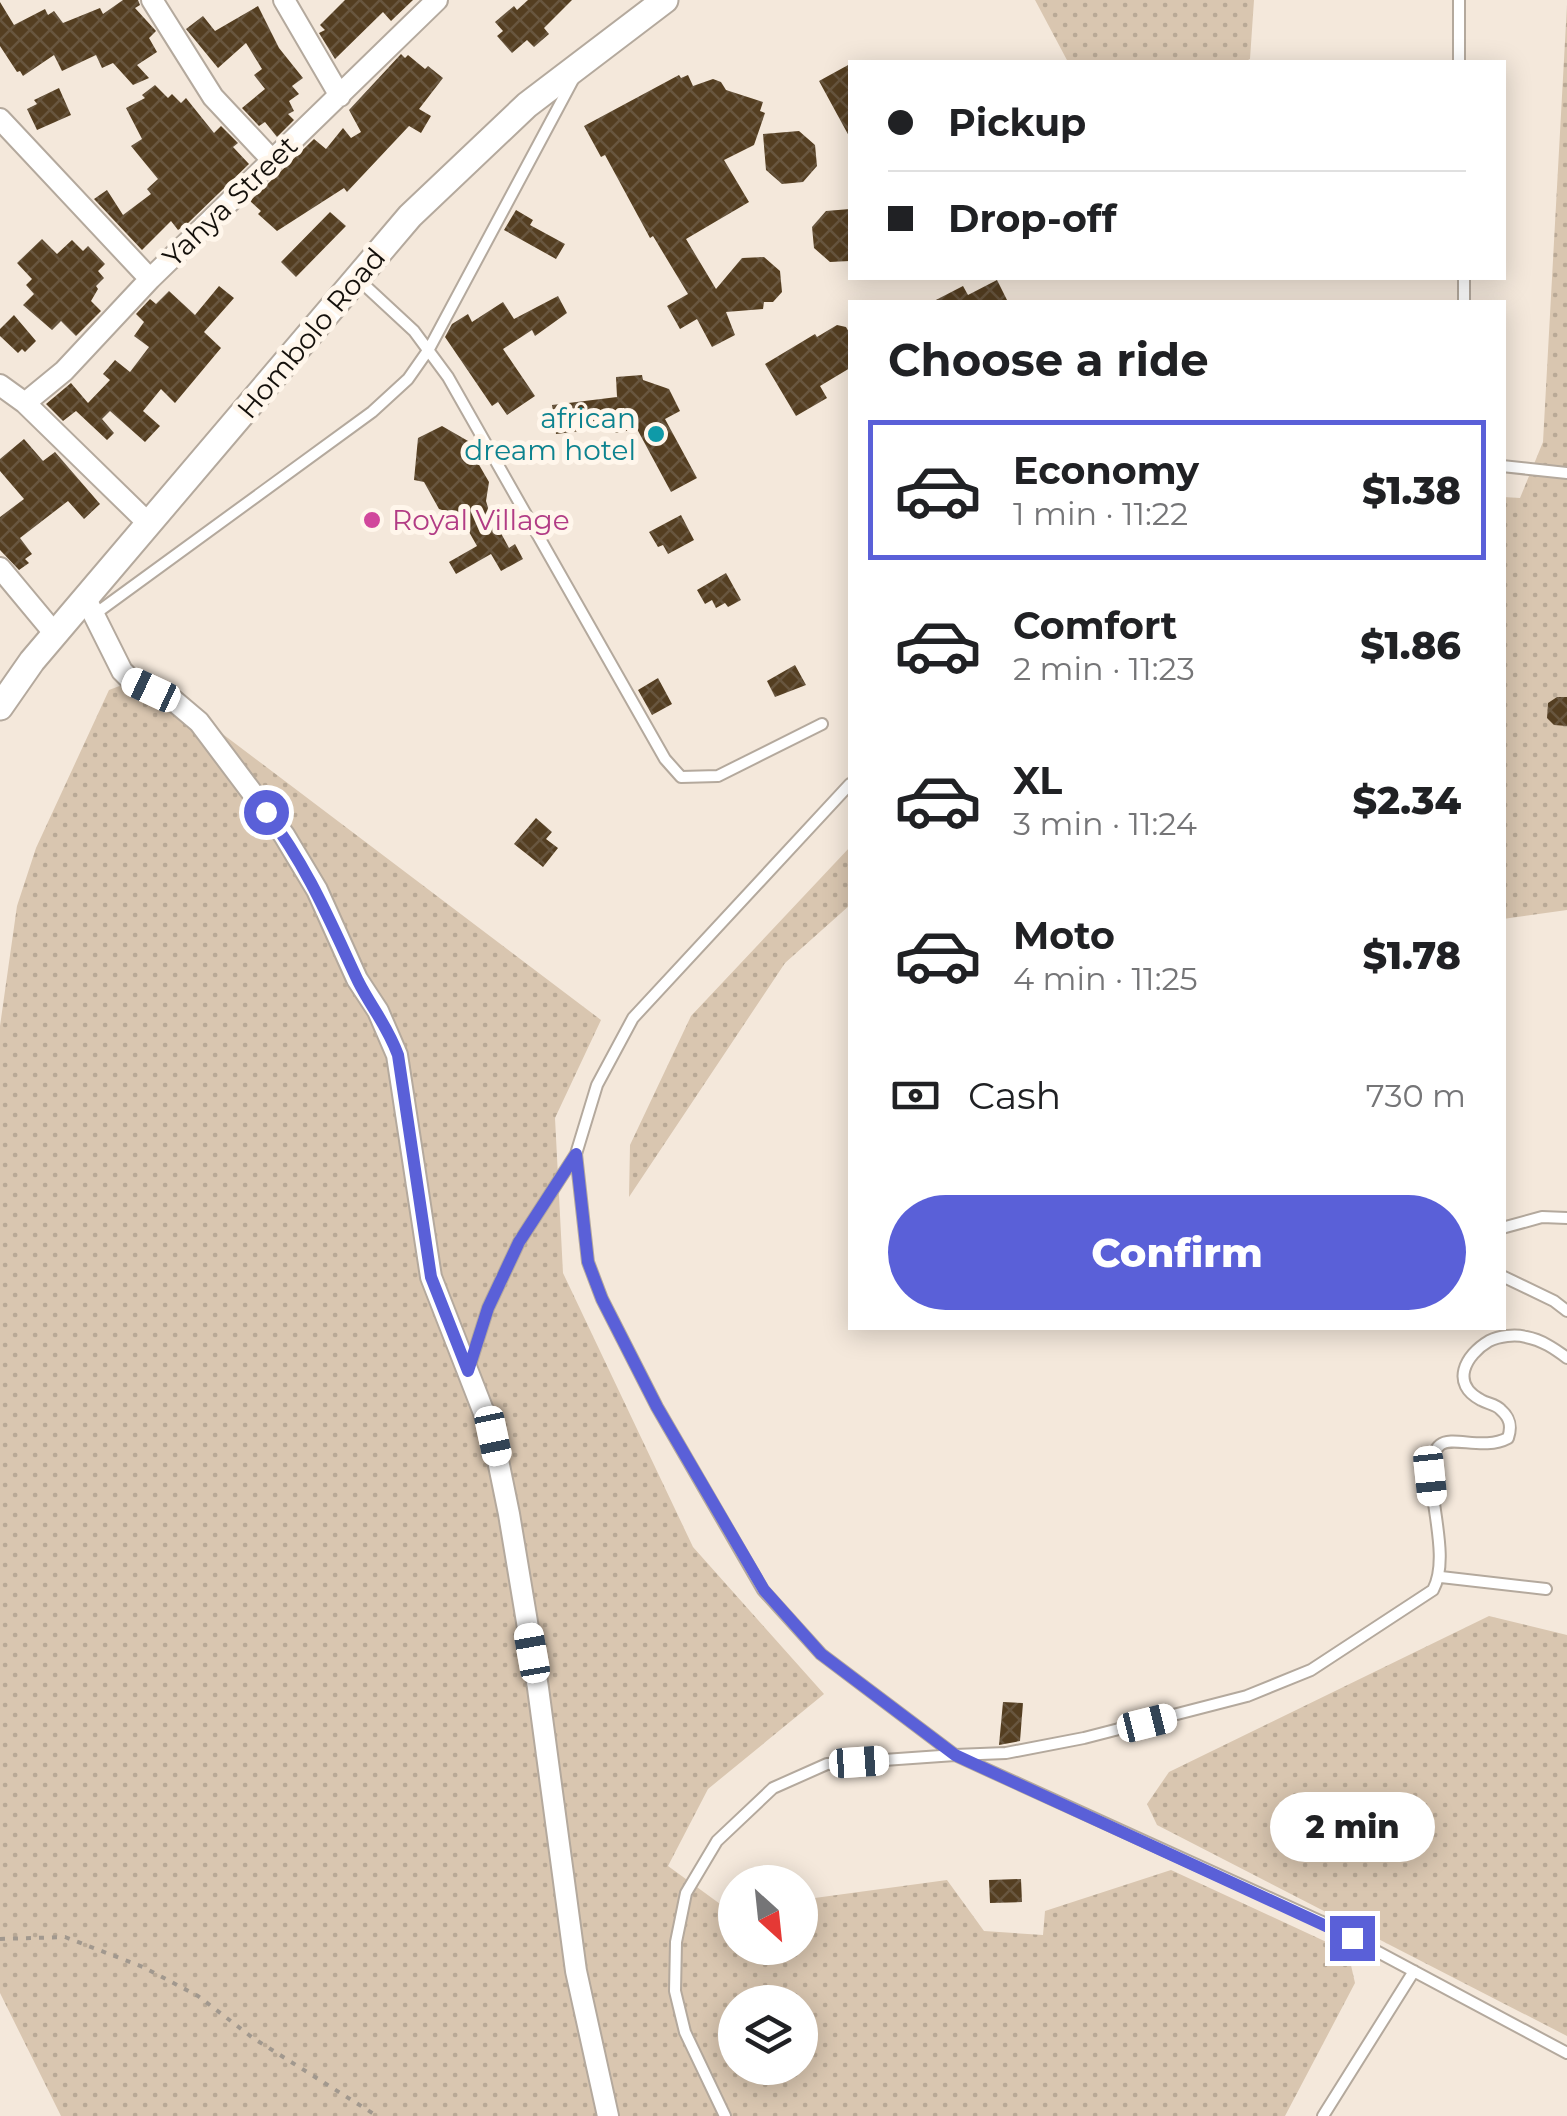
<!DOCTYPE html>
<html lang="en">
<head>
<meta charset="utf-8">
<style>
	body { margin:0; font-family:Montserrat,sans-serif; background:#f2f2f2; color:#202124; height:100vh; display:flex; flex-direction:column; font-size:38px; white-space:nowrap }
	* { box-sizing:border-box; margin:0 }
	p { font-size:32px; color:#757577 }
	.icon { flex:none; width:55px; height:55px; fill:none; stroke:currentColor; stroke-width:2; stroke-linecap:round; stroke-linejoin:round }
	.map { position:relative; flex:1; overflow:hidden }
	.side { position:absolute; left:848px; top:300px; width:658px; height:1030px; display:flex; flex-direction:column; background:#fff; border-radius:0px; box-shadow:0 5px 25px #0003 }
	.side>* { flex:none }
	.top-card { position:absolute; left:848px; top:60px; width:658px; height:220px; border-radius:0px; box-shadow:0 5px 25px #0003; display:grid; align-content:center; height:220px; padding:0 40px; background:#fff }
	.needle { width:65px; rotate:153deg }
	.controls { position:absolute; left:718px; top:1865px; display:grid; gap:20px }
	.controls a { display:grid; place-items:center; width:100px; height:100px; border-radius:50%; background:#fff; box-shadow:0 5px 25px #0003; font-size:50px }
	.end { position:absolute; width:45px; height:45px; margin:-22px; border:12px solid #5a60d8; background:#fff; box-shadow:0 0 0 5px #fff }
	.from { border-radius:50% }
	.bubble { position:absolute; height:70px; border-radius:35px; background:#fff; box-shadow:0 5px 25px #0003; font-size:32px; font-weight:800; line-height:70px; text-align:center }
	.car { position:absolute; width:30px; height:60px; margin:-30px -15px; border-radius:12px; box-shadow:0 0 8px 2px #0007; background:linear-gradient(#fff 24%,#345 0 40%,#fff 0 76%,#345 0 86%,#fff 0) }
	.top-card b { display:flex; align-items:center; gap:35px; height:95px; font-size:38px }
	.top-card b+b { border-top:2px solid #e0e0e0 }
	.top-card i { width:25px; height:25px; background:#202124 }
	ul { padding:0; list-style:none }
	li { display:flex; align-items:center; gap:30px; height:140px; margin:0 20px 15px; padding:0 20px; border:5px solid transparent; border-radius:0px }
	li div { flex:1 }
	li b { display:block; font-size:38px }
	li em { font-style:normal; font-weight:800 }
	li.on { border-color:#5a60d8 }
	li>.icon { width:90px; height:90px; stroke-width:1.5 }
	h2 { padding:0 40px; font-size:45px; line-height:120px }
	.pay { display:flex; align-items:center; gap:25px; height:110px; padding:0 40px; font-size:38px }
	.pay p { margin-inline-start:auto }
	.action { display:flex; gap:20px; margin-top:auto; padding:20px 40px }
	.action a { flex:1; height:115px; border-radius:60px; background:#5a60d8; color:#fff; font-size:40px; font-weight:800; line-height:115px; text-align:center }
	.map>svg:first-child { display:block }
	.grass { fill:url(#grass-dots); fill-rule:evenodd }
	.building { fill:url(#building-cross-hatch) }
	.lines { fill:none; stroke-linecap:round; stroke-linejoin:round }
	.service-casing { stroke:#b4a99d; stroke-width:14 }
	.minor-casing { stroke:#b4a99d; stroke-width:24 }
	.tertiary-casing { stroke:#b4a99d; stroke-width:29 }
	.path { stroke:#a1988e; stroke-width:4; stroke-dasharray:5 8; stroke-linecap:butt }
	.service { stroke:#fff; stroke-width:10 }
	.minor { stroke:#fff; stroke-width:20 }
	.tertiary { stroke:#fff; stroke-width:25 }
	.route { stroke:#5a60d8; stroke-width:12 }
	.culture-dot { fill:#0f9aa8; stroke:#fff6eb; stroke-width:4 }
	.hotel-dot { fill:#d1479c; stroke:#fff6eb; stroke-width:4 }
	.labels { text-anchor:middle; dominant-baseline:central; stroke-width:10; stroke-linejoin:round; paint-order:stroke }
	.street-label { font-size:28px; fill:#14100b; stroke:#fff6eb }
	.culture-label { font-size:28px; fill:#0d838f; stroke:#fff6eb; text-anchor:end }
	.hotel-label { font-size:28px; fill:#b23c85; stroke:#fff6eb; text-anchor:start }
</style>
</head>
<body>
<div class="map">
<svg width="1567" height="2116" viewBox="0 0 1567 2116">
	<defs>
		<pattern id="grass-dots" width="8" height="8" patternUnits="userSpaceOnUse" patternTransform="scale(2.5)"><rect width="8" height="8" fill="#d9c6b0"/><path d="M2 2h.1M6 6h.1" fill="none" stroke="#b9a996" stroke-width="1.8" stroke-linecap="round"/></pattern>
		<pattern id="building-cross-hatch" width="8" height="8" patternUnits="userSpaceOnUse" patternTransform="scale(2.5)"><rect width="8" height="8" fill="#543e21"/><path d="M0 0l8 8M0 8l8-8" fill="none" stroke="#68563f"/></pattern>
	</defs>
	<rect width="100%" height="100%" fill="#f4e8db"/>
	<!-- grass -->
	<path class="grass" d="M1035,0H1254L1250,59L1244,62H1068Z
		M1567,5V910L1503,919V497L1520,498L1543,442Z
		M146,676L601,1020L555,1118L563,1273L693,1547L824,1694L708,1789L668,1866L727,1909L735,1908V1948H800V1900L947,1880L984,1931L1043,1935L1045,1911L1171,1870L1348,1952L1355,1983L1285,2116H61L0,1993V1026L17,906L36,848L109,690ZM735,2002H800V2068H735Z
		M850,847V905L785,963L629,1197L630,1145L691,1016Z
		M1489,1616L1567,1635V2036L1157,1825L1147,1804L1169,1772Z"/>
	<!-- building -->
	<path class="building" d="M123,0H138L140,5L135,8L156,31L149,38L157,52L137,65L149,78L133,85L113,63L102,68L96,55L62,71L54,55L23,76L20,71L17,72L0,46V2L14,25L45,9L48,15L54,11L63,23L100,8L103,14Z
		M345,0H413L391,21L383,12L335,59L319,33L325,30L320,25Z
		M528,0H572L544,28L549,34L534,47L527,40L512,53L497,36L503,31L495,22L514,6L517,10Z
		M258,6L279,48L303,78L292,86L299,94L289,101L294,111L288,114L294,120L277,137L265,122L259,126L242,108L265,89L254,75L262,69L246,43L218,68L186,29L203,16L215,31Z
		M401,54L405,58L408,55L425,69L428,66L443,78L419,109L431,116L421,133L409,126L347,192L344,188L277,231L258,214L261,211L250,201L314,139L326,149L343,128L351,138L361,132L349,110Z
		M850,64V138L819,81Z
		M679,75L681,78L688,75L693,86L713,79L721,82L726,90L763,102L760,111L765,113L754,145L724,160L749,202L686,239L716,289L742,258L764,257L780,271L782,292L773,302H764L763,309L726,312L735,335L712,347L697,319L680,329L667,306L688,294L653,236L650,238L605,155L601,157L584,126Z
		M155,85L168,98L172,94L181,103L186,98L214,133L221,126L238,143L233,147L249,164L188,223L178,230L171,221L142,250L94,199L107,190L123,215L151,194L147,189L158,179L131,146L142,139L126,108L145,98L142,95Z
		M59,88L71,115L37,130L27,109L37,104L34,100Z
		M799,131L815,145L817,166L803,182L782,184L766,170L763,134Z
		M850,209V261L830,262L814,248L812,227L826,211Z
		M516,210L533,220L530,225L565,244L556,259L504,230Z
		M330,212L346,226L296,277L281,262Z
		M42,239L57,254L72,240L83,251L88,246L105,264L98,271L104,278L96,286L98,289L91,301L101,311L76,336L61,321L52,330L23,305L34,294L26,285L32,279L17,263Z
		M997,280L1008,302H932L963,286L968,295Z
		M219,286L234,298L204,332L221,348L175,403L161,389L143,411L160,426L145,442L110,411L102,419L114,433L107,440L76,411L63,421L46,404L71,383L88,403L110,380L103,374L115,360L130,372L149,347L134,336L144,322L136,314L150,299L156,304L169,291L195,315Z
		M558,296L567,313L535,336L532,330L503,349L535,396L507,415L498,402L492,406L445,337L452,324L468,314L472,322L503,302L514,319Z
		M14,315L36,341L25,352L22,349L18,353L0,336V329Z
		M837,325L846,327L850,334V368L820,386L827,398L796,416L765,364L815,334L817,337Z
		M642,375L643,380L669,389L680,411L665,419L697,478L671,492L637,429L615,433L614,427L556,434L552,405L617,397L616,377Z
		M442,426L475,445L471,451L489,482L486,501L489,511L509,548L515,544L523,559L501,571L491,554L456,574L449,562L477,546L460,516L439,509L424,482L414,480L418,438Z
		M24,439L43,461L55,452L100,504L84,519L68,501L20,538L32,554L25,559L29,563L19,570L0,550V517L24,499L0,471V459Z
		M681,515L694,540L668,554L663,545L658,547L649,532Z
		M726,573L741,600L728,607L725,603L716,608L712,600L705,604L697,590Z
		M795,665L806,685L775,697L767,681Z
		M658,678L672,704L652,715L638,690Z
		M1557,697H1567V726L1554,725L1547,718L1548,703Z
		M536,818L552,832L546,839L558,848L543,867L514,844Z
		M1003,1702L1023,1703L1020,1741L999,1745Z
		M1021,1879L1022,1902L990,1903L989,1880Z"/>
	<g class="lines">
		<defs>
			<path id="service" d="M1459,0V62
				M1464,278V302
				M359,280L414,331L448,377L665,759L681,777L718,776L822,724
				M1502,466L1567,473
				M95,614L372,412L408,379L429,349L574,78
				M850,784L633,1018L597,1085L576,1154L588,1262L602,1299L657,1407L763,1590L821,1654L955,1755L1006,1753L1084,1738L1247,1696L1311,1670L1433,1590C1455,1550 1414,1466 1440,1445C1452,1435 1484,1451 1508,1438C1512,1426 1510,1418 1501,1410C1496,1404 1488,1404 1481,1400C1450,1384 1465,1355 1489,1341C1499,1336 1515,1334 1526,1337C1542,1340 1555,1349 1567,1358
				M1502,1228L1542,1217L1567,1218
				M1502,1276L1554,1301L1567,1311
				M470,1365L488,1308L519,1242L576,1154
				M1441,1577L1546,1589
				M725,2116L685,2032L675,1991L676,1942L686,1893L717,1841L773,1788L827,1764L955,1755L1320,1921L1567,2053
				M1323,2116L1414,1971"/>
			<path id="minor" d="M152,0L213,97L273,161
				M284,0L340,96
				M0,119L150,279
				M0,385L25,403L148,523
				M25,403L64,371L150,279L437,0
				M0,568L55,634
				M85,597L122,671L131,680L173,700L199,722L284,835L317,890L357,979L378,1011L397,1055L431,1277L493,1436L509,1514L538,1688L576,1971L608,2116"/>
			<path id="tertiary" d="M0,707L32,661L410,216L527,105L665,0"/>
		</defs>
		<!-- service casing -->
		<use href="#service" class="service-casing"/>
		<!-- minor casing -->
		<use href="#minor" class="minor-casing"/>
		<!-- tertiary casing -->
		<use href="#tertiary" class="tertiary-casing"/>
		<!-- path -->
		<path class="path" d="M0,1939L65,1937L143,1967L198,1996L253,2038L377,2116"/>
		<!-- service -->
		<use href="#service" class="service"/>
		<!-- minor -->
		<use href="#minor" class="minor"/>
		<!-- tertiary -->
		<use href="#tertiary" class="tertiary"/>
	</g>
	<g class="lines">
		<!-- route -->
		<path class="route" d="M266,812C308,868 329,919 358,981C371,1007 387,1025 398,1055L431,1277L468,1371L488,1308L519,1242L576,1154L588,1262L602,1299L657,1407L764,1590L821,1654L955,1755L1352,1938"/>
	</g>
	<!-- markers -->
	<circle class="culture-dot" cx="656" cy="434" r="10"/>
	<circle class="hotel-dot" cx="372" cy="520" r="10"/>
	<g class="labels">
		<!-- street labels -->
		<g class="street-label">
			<text transform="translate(230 201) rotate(-44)">Yahya Street</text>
			<text transform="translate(311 333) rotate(-50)">Hombolo Road</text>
		</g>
		<!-- culture labels -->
		<g class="culture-label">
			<text x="636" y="418">african<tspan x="636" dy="32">dream hotel</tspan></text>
		</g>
		<!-- hotel labels -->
		<g class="hotel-label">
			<text x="392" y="520">Royal Village</text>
		</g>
	</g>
</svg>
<div class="controls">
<a><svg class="needle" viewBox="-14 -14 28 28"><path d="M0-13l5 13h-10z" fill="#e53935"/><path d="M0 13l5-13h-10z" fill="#757577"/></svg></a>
<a><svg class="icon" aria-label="layers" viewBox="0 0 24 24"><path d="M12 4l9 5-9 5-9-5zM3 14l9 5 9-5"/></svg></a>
</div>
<i class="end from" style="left:266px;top:812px"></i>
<i class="end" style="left:1352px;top:1938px"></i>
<div class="bubble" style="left:1270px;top:1792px;width:165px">2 min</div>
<i class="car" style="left:151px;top:690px;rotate:295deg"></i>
<i class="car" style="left:493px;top:1436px;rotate:168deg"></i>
<i class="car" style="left:1430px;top:1476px;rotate:174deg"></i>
<i class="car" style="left:532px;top:1653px;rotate:350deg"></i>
<i class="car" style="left:1147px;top:1723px;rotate:76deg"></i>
<i class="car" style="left:859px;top:1762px;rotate:86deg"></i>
<div class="top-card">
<b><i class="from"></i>Pickup</b>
<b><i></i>Drop-off</b>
</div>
<section class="side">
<h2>Choose a ride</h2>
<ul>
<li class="on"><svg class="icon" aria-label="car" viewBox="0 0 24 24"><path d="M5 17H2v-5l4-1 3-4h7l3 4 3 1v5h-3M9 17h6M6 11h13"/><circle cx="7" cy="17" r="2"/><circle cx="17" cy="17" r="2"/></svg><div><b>Economy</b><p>1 min · 11:22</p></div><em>$1.38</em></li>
<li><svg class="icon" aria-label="car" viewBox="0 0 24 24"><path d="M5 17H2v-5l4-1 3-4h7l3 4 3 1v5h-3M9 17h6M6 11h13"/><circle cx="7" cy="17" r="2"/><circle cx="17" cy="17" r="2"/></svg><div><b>Comfort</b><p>2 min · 11:23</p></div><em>$1.86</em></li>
<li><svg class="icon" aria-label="car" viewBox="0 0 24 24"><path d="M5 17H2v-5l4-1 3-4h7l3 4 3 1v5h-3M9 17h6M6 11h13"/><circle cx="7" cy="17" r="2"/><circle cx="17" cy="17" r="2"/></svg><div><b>XL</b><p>3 min · 11:24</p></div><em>$2.34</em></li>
<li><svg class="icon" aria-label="car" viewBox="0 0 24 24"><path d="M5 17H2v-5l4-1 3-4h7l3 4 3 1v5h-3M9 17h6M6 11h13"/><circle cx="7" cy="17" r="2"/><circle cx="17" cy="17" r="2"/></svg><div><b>Moto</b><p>4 min · 11:25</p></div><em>$1.78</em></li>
</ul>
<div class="pay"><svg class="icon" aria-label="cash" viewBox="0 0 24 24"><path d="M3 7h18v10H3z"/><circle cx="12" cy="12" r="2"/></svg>Cash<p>730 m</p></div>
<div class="action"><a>Confirm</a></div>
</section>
</div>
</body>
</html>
